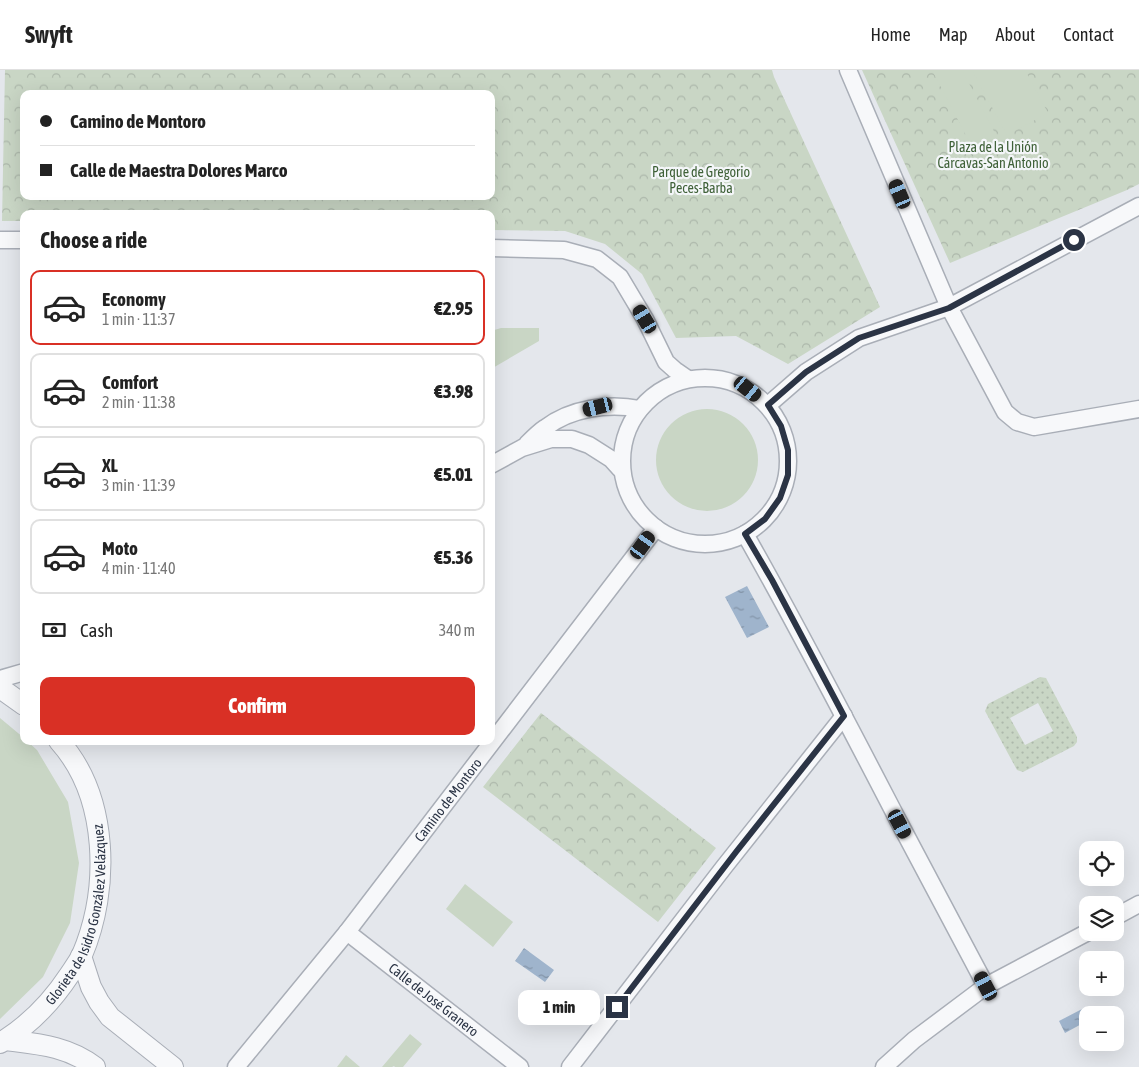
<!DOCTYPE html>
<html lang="en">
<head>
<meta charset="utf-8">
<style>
	body { margin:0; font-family:"Asap Condensed",sans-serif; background:#f6f6f6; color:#222; height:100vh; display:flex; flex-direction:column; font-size:19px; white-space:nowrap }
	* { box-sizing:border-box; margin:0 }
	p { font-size:16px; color:#767676 }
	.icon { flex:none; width:28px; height:28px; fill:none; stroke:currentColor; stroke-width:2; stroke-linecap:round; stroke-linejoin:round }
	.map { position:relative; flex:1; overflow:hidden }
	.panel { position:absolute; left:20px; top:140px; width:475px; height:535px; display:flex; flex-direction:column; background:#fff; border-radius:10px; box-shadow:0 5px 20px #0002 }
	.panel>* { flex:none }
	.hud { position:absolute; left:20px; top:20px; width:475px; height:110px; border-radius:10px; box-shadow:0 5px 20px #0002; display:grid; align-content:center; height:110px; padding:0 20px; background:#fff }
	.buttons { position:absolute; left:1079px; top:771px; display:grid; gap:10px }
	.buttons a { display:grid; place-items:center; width:45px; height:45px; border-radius:10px; background:#fff; box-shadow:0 5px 20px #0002; font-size:25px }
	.end { position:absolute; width:22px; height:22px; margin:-11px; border:6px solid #2b3445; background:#fff; box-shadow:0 0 0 2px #fff }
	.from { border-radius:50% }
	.bubble { position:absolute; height:35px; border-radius:10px; background:#fff; box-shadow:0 5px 20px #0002; font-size:16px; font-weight:800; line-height:35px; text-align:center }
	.car { position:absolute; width:15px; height:30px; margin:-15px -8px; border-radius:6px; box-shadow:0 0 4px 1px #0007; background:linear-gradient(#222 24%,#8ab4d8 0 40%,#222 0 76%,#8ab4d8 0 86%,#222 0) }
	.hud b { display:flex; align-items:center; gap:18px; height:48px; font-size:19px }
	.hud b+b { border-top:1px solid #e0e0e0 }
	.hud i { width:12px; height:12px; background:#222 }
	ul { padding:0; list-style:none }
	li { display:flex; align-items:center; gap:15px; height:75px; margin:0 10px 8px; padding:0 10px; border:2px solid #e0e0e0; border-radius:10px }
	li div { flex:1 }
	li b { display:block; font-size:19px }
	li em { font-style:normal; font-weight:800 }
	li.on { border-color:#d93025 }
	li>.icon { width:45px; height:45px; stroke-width:1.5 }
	h2 { padding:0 20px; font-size:22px; line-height:60px }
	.pay { display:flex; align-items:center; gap:12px; height:55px; padding:0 20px; font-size:19px }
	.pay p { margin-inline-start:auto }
	.action { display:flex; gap:10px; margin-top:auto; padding:10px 20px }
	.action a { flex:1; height:58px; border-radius:10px; background:#d93025; color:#fff; font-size:20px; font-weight:800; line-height:58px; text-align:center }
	header { display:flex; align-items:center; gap:30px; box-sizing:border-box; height:70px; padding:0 25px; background:#fff; border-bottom:1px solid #e0e0e0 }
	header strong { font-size:24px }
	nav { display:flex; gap:28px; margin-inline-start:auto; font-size:18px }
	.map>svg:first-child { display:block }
	.grass { fill:url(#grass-dots); fill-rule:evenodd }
	.park { fill:url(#park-crowns); fill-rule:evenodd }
	.garden { fill:#c9d6c5 }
	.water { fill:url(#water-ripples) }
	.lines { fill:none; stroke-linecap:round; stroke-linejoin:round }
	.minor-casing { stroke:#a9aeb7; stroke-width:19 }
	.tertiary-casing { stroke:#a9aeb7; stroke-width:22 }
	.minor { stroke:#f7f8fa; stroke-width:16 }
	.tertiary { stroke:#f7f8fa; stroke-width:20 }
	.route { stroke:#2b3445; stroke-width:6 }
	.labels { text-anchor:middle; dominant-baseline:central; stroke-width:4.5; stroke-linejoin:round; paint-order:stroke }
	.park-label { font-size:14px; fill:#3f6138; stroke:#f4f6f9 }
	.street-label { font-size:14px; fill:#2b3445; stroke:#f4f6f9 }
</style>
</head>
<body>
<header>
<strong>Swyft</strong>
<nav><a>Home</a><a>Map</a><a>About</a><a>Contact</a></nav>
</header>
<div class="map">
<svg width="1139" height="997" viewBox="0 0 1139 997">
	<defs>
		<pattern id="grass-dots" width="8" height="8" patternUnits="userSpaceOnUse" patternTransform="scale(1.25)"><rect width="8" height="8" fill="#c9d6c5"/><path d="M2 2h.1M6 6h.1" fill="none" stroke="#adb8ab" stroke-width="1.8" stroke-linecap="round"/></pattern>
		<pattern id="park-crowns" width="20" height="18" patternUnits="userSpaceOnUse" patternTransform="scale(1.25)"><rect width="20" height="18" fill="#c9d6c5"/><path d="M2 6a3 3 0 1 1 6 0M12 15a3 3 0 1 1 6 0" fill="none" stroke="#adb8ab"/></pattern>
		<pattern id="water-ripples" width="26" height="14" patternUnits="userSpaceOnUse" patternTransform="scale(1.25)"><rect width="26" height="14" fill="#9fb4cc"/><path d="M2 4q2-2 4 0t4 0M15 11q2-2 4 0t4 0" fill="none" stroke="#8293a7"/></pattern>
	</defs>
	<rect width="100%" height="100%" fill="#e4e7ec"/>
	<!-- grass -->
	<path class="grass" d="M1040,607L1046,608L1077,667V672L1074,676L1023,702L1017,700L985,641L988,634ZM1038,633L1053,661L1025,675L1010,648Z"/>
	<!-- park -->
	<path class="park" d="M5,0H772L774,7L880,237L788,294L736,266L676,268L642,204L605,174L565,161L491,160V144H24V151H2ZM24,24H491V126H24Z
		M862,0H1139V114L1127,120L950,193Z
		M541,643L716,778L658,852L483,717Z"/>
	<!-- garden -->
	<path class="garden" d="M932,0H962L997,67L973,79Z
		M972,0H1025L1048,43L1007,65Z
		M501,258H539V271L491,299V261Z
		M656 390a51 51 0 1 1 102 0a51 51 0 1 1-102 0Z
		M0,648L24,668V671H27L37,680L68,732L79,793L70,853L43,907L0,949Z
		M465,814L513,852L493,877L446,839Z
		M410,964L422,974L403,997H395L394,996L392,997H382Z
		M346,985L360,997H337Z"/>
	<!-- water -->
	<path class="water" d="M747,516L769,557L747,568L725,527Z
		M524,878L554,900L545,912L515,891Z
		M1084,938L1088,945L1087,951L1065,963L1059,951Z"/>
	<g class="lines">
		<defs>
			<g id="minor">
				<path d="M848,0L949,237L1005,342L1017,352L1034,357L1139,339"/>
				<path d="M0,170H24"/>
				<path d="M491,178L564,180L597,189L620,207L645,249L666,292L675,300L688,309"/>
				<circle cx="705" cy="391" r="83"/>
				<path d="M768,335L806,302L859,268L949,237L1139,136"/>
				<path d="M527,374C533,368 539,362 545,358C571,338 608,333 640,339"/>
				<path d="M491,395L522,378L551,369H572L589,375L611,389L620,399"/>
				<path d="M745,464C799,559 849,656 899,752C928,807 957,862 986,916"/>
				<path d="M0,609L24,602"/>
				<path d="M1115,847L1139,834"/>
				<path id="s1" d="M347,862L520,997"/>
				<path id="s2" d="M236,997L347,862L656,458"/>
				<path d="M570,997L724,797L844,646"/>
				<path d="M884,997L914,970L986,916L1088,862"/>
			</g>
			<g id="tertiary">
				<path d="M0,618L24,635"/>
				<path d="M81,886L91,917L99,932L110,947L173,997"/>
				<path d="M6,970C38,974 68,976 95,997"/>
				<path id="s3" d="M0,973C30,955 51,933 70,904C74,898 79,891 82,885C110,819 109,727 59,671"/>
			</g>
		</defs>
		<!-- minor casing -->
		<use href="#minor" class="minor-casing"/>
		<!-- tertiary casing -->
		<use href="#tertiary" class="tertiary-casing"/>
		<!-- minor -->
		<use href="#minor" class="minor"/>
		<!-- tertiary -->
		<use href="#tertiary" class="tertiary"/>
	</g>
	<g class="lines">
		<!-- route -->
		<path class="route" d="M617,937L736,782L844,646L772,510L745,464L765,449L780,428L788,405V380L781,356L768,335L806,302L859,268L949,238L1074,170"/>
	</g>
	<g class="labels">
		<!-- park labels -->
		<g class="park-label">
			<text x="993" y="77">Plaza de la Unión<tspan x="993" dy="16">Cárcavas-San Antonio</tspan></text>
			<text x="701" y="102">Parque de Gregorio<tspan x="701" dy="16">Peces-Barba</tspan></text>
		</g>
		<!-- street labels -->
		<g class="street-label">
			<text stroke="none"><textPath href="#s2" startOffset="341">Camino de Montoro</textPath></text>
			<text stroke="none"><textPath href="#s3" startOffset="159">Glorieta de Isidro González Velázquez</textPath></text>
			<text stroke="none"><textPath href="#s1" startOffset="110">Calle de José Granero</textPath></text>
		</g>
	</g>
</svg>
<div class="buttons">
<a><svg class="icon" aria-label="locate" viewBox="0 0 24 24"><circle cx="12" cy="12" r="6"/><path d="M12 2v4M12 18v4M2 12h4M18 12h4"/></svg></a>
<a><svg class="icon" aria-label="layers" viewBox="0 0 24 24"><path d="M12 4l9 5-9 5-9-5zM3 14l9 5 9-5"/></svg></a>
<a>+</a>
<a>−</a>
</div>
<i class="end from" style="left:1074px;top:170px"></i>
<i class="end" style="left:617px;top:937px"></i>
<div class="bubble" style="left:518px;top:920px;width:82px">1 min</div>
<i class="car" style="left:900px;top:124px;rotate:337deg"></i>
<i class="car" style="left:645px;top:249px;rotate:329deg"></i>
<i class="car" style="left:748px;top:319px;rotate:129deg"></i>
<i class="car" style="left:598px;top:337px;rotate:256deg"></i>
<i class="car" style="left:643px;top:475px;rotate:36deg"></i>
<i class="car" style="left:900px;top:754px;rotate:152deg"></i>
<i class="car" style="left:986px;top:916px;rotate:332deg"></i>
<div class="hud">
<b><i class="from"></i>Camino de Montoro</b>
<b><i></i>Calle de Maestra Dolores Marco</b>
</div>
<section class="panel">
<h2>Choose a ride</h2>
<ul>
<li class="on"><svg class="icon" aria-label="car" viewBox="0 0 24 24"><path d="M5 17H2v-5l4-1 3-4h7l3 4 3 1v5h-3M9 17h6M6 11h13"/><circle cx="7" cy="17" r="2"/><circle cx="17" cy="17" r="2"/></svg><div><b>Economy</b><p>1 min · 11:37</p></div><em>€2.95</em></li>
<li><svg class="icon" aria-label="car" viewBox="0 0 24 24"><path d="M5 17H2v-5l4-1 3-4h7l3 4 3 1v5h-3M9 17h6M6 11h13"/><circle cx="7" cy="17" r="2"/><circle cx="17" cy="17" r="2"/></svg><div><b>Comfort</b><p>2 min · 11:38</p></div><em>€3.98</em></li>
<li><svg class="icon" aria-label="car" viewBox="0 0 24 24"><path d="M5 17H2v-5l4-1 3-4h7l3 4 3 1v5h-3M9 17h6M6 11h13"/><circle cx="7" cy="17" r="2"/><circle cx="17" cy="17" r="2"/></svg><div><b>XL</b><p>3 min · 11:39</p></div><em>€5.01</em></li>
<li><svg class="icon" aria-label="car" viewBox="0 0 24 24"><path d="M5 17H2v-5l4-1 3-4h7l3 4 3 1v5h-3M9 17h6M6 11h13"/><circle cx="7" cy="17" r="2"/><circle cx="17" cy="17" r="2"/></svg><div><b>Moto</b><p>4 min · 11:40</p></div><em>€5.36</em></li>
</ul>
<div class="pay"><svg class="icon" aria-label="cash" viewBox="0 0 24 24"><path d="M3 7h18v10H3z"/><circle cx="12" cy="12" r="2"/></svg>Cash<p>340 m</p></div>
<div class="action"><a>Confirm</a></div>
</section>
</div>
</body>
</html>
